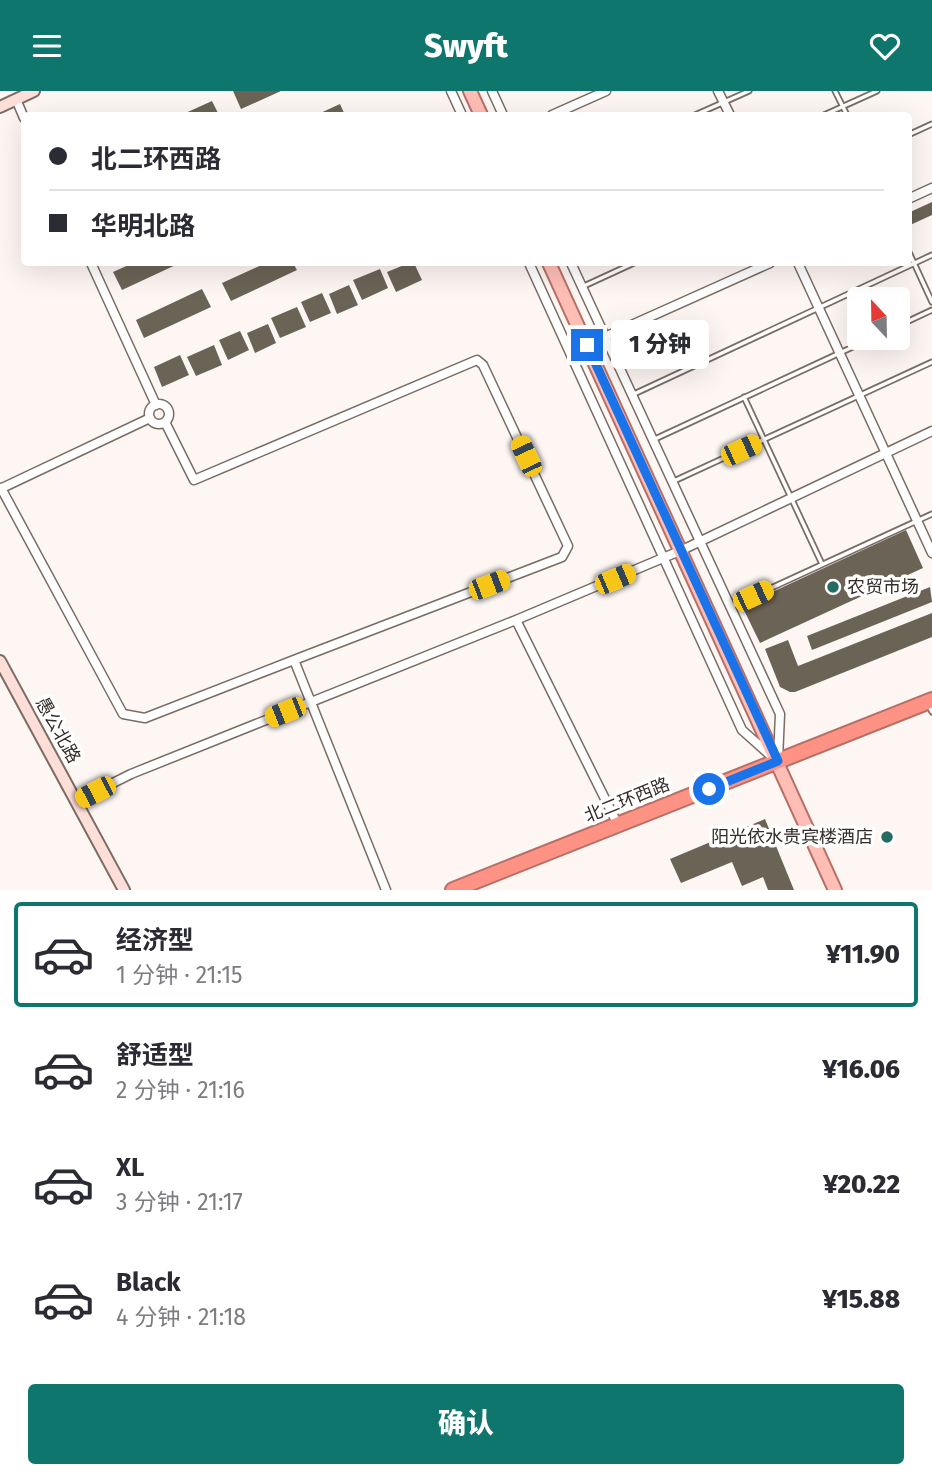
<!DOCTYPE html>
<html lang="zh">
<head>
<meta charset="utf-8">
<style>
	body { margin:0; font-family:"Fira Sans","Noto Sans SC",sans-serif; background:#f7f7f7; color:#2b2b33; height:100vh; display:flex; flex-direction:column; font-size:26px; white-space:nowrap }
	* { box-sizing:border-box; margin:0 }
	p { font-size:23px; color:#7c7c81 }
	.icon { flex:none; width:38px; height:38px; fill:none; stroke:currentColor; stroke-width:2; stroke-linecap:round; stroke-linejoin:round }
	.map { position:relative; height:799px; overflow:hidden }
	.side { display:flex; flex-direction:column; background:#fff; flex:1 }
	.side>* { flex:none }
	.guide { position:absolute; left:21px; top:21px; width:891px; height:154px; border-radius:7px; box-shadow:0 7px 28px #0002; display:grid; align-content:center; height:154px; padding:0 28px; background:#fff }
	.needle { width:46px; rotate:338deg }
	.tools { position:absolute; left:847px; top:196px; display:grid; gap:14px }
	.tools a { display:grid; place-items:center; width:63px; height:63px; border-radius:7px; background:#fff; box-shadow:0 7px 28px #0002; font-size:35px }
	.end { position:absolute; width:32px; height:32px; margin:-16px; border:9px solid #1a73e8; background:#fff; box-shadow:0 0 0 4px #fff }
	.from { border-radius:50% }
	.bubble { position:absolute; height:49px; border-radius:7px; background:#fff; box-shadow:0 7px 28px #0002; font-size:23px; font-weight:800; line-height:49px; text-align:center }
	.car { position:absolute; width:21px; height:42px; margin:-21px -10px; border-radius:9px; box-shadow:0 0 5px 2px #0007; background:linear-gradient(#f5c518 24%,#345 0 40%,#f5c518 0 76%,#345 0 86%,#f5c518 0) }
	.guide b { display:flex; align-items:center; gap:24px; height:66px; font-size:26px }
	.guide b+b { border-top:2px solid #e1e1e2 }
	.guide i { width:18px; height:18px; background:#2b2b33 }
	ul { padding:12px 0 0; list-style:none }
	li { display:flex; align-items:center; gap:21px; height:105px; margin:0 14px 10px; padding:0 14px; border:4px solid transparent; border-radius:7px }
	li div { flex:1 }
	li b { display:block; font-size:26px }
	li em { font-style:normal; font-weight:800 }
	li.selected { border-color:#0f766e }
	li>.icon { width:63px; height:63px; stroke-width:1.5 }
	.action { display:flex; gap:14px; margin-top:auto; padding:14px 28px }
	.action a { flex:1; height:80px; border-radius:7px; background:#0f766e; color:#fff; font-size:28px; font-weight:800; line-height:80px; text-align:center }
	header { display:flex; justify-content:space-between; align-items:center; height:91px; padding:0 28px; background:#0f766e; color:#fff; font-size:32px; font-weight:800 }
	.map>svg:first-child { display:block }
	.building { fill:#6b6356 }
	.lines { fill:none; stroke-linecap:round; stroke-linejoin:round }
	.lane-casing { stroke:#7a6c63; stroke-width:7 }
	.street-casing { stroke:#7a6c63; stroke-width:11 }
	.secondary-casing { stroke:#7a6c63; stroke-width:14 }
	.primary-casing { stroke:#b76f65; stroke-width:16 }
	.highway-casing { stroke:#b76f65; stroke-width:18 }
	.lane { stroke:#fff; stroke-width:3.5 }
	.street { stroke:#fff; stroke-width:8 }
	.secondary { stroke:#ffdeda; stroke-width:10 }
	.primary { stroke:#febeb6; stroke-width:12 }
	.highway { stroke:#fe9285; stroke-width:14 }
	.route { stroke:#1a73e8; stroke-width:9 }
	.poi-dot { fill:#256d63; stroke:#fff; stroke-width:2.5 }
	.labels { text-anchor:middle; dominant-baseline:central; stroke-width:7; stroke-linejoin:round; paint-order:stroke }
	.poi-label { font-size:18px; fill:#342d29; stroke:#fff; text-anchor:start }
	.street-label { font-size:18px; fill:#342d29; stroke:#fff }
</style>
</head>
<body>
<header><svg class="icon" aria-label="menu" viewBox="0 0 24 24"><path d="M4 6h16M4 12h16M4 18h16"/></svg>Swyft<svg class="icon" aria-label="heart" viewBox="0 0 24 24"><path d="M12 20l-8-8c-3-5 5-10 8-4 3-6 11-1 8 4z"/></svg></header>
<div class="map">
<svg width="932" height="799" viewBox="0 0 932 799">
	<rect width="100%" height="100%" fill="#fdf6f2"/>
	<!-- building -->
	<path class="building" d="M233,0H281L241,18Z
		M212,10L219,24H181Z
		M340,13L345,24H316Z
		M932,111V124L908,135V122Z
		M133,172H180L122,199L113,181Z
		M266,172H293L297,179L231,210L222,192Z
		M409,172H414L422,189L396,201L387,181Z
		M380,178L388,197L362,209L353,189Z
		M349,194L358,214L337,223L329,203Z
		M202,198L211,216L144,247L136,229Z
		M322,202L331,222L310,231L301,211Z
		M297,216L306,236L280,247L271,227Z
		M268,233L276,252L255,262L247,242Z
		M240,240L249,259L228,269L219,249Z
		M214,254L222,274L196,285L187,266Z
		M180,264L189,284L162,296L154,276Z
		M906,439L923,477L760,552L742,515Z
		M930,496L932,511L812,559L807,545Z
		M932,522V546L795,601H790L780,596L765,558L788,549L798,575Z
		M765,728L794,799H768L763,786L742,795L732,771L681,792L670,768Z"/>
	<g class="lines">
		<defs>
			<path id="lane" d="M835,0L847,24
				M695,24L749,0
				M824,24L877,0
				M908,44L932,33
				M908,159L932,211
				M584,195L634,172
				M898,235L932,219
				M634,303L932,164
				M744,306L822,473
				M655,348L872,247
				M674,390L932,271
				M732,515L932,423
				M928,613L932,621"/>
			<path id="street" d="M451,0L462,24
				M492,0L503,24
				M718,0L730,24
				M16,8L24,27
				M552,24L606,0
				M908,108L932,97
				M91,172L156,314
				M529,172L742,639L770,664
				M571,172L780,623L778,668
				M798,172L932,462
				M587,254L770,172
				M149 323a10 10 0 1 1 20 0a10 10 0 1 1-20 0Z
				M165,331L194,389L477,269L483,274L568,455L562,466L294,569L386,799
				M1,397L123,623L145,627L294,569
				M0,398L150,327
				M516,529L618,734
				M77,710L131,683L516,529L682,459L932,340"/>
			<path id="secondary" d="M0,16L34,0
				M0,570L124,799"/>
			<path id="primary" d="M470,0L481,24
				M549,172L835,799"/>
			<path id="highway" d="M453,799L932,609"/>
		</defs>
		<!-- lane casing -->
		<use href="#lane" class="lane-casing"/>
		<!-- street casing -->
		<use href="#street" class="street-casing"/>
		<!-- secondary casing -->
		<use href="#secondary" class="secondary-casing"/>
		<!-- primary casing -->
		<use href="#primary" class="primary-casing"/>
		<!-- highway casing -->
		<use href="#highway" class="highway-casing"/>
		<!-- lane -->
		<use href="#lane" class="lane"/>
		<!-- street -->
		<use href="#street" class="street"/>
		<!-- secondary -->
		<use href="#secondary" class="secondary"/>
		<!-- primary -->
		<use href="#primary" class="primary"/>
		<!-- highway -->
		<use href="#highway" class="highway"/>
	</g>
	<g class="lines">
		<!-- route -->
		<path class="route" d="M587,254L778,670L709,698"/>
	</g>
	<!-- markers -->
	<g class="poi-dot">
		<circle cx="833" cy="496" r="7"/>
		<circle cx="887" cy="746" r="7"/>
	</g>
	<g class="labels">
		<!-- poi labels -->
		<g class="poi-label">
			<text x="847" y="496">农贸市场</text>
			<text x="873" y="746" text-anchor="end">阳光依水贵宾楼酒店</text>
		</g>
		<!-- street labels -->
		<g class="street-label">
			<text transform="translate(58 639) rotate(61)">愚公北路</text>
			<text transform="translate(627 709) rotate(-22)">北二环西路</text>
		</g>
	</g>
</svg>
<div class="tools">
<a><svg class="needle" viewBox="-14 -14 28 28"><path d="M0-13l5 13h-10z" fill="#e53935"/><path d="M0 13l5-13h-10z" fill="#7c7c81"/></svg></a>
</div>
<i class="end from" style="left:709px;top:698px"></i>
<i class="end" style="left:587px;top:254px"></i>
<div class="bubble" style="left:611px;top:229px;width:98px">1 分钟</div>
<i class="car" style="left:741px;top:359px;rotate:65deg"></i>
<i class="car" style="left:526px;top:365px;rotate:335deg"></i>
<i class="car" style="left:615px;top:488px;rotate:67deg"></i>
<i class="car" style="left:489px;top:494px;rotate:69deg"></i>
<i class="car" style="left:753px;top:505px;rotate:65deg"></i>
<i class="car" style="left:285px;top:621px;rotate:248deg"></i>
<i class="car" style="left:95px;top:701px;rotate:243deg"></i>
<div class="guide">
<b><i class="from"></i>北二环西路</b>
<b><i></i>华明北路</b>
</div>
</div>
<section class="side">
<ul>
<li class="selected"><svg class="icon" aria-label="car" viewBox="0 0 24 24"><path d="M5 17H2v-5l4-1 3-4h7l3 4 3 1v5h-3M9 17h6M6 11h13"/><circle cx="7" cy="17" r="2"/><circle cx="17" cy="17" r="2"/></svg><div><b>经济型</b><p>1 分钟 · 21:15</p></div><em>¥11.90</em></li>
<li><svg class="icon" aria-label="car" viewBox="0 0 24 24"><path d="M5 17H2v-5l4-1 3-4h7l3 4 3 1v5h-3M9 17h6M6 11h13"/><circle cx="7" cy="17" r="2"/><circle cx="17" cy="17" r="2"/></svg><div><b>舒适型</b><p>2 分钟 · 21:16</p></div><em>¥16.06</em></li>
<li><svg class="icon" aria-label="car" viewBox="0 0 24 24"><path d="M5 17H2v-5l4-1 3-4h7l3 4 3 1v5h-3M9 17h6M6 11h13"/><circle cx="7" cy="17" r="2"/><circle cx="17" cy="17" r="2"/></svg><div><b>XL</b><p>3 分钟 · 21:17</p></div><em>¥20.22</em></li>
<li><svg class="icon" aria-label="car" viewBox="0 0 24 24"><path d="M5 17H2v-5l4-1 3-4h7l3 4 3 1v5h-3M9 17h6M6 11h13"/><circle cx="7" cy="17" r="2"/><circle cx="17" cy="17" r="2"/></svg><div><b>Black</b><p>4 分钟 · 21:18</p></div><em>¥15.88</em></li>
</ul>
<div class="action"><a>确认</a></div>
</section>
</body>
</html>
